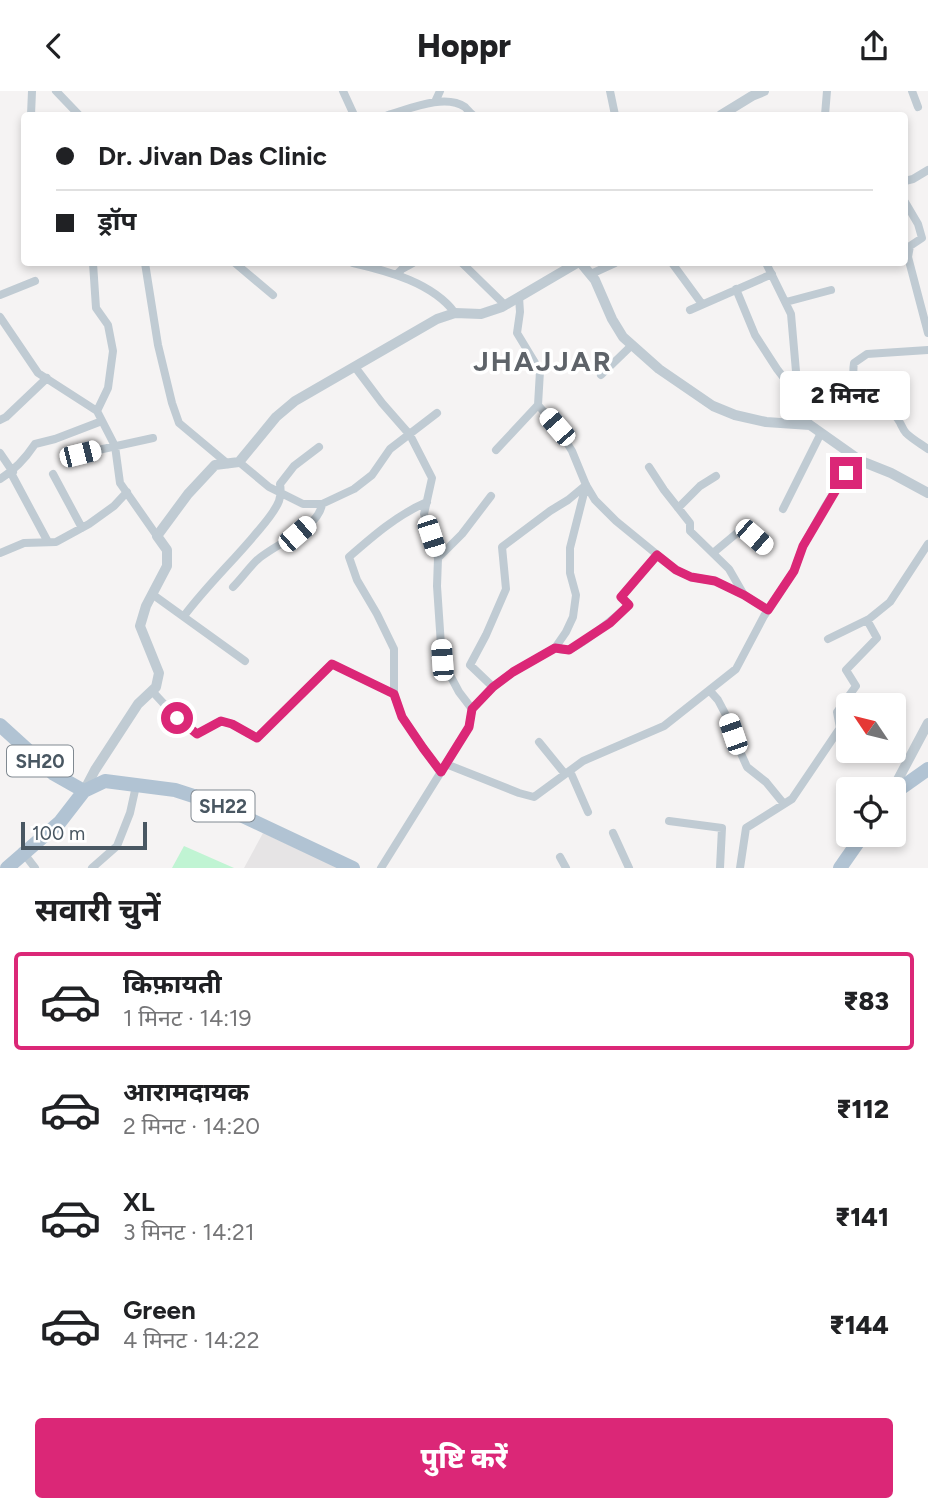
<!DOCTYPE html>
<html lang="hi">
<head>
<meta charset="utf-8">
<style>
	body { margin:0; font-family:Figtree,"Noto Sans Devanagari",sans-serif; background:#f6f6f6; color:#202124; height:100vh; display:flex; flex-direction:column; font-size:26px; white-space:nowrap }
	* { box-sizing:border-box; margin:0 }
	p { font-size:23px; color:#757577 }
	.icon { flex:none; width:38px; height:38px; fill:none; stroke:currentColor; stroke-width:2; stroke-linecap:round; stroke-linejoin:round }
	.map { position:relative; height:777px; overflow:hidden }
	.side { display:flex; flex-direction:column; background:#fff; flex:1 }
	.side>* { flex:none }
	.guide { position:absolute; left:21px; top:21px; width:887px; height:154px; border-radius:7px; box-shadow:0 4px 10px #0003; display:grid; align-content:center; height:154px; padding:0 35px; background:#fff }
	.needle { width:46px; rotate:305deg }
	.controls { position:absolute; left:836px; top:602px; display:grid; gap:14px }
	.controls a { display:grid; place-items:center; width:70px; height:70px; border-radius:7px; background:#fff; box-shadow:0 4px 10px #0003; font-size:35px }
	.scale { position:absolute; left:21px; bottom:18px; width:126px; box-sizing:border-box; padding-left:7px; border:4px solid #495762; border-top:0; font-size:19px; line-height:24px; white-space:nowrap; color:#495762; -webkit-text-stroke:5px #fff; paint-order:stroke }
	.end { position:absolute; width:32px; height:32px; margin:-16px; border:9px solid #db2777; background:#fff; box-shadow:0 0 0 4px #fff }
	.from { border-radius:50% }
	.bubble { position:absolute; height:49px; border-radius:7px; background:#fff; box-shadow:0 4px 10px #0003; font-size:23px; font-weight:800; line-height:49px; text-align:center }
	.car { position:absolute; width:21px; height:42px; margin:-21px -10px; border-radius:9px; box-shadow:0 0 5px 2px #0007; background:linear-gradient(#fff 24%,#345 0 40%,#fff 0 76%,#345 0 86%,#fff 0) }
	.guide b { display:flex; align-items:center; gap:24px; height:66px; font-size:26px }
	.guide b+b { border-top:2px solid #e0e0e0 }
	.guide i { width:18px; height:18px; background:#202124 }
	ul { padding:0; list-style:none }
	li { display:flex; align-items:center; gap:21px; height:98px; margin:0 14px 10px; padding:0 21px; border:4px solid transparent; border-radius:7px }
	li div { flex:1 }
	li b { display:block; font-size:26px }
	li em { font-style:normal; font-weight:800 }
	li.on { border-color:#db2777 }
	li>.icon { width:63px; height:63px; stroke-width:1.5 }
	h2 { padding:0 35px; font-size:32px; line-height:84px }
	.button { display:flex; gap:14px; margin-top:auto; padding:14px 35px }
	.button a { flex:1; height:80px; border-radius:7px; background:#db2777; color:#fff; font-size:28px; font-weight:800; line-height:80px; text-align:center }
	header { display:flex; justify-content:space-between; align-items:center; height:91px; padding:0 35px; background:#fff; font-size:32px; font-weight:800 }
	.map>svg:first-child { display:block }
	.education { fill:#e6e4e5 }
	.green { fill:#c0f4d3 }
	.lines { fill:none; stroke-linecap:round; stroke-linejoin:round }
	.minor { stroke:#c0cbd3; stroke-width:8 }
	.tertiary { stroke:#c0cbd3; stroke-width:10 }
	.primary { stroke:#b1c3d3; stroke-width:14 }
	.route { stroke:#db2777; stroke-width:9 }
	.labels { text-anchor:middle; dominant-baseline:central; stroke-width:7; stroke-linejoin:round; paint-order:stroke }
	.shield { fill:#fff; stroke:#808991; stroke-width:2 }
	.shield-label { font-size:19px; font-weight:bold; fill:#495762 }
	.district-label { font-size:28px; font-weight:bold; letter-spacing:2px; fill:#5e6369; stroke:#fff }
</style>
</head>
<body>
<header><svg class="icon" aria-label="back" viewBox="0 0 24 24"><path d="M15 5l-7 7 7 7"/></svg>Hoppr<svg class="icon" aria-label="share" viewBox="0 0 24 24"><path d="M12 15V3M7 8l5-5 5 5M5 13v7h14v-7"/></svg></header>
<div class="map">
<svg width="928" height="777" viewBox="0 0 928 777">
	<rect width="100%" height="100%" fill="#f5f3f3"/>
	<!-- education -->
	<path class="education" d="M263,742L339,777H244Z"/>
	<!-- green -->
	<path class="green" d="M184,755L234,777H172Z"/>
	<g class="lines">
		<!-- minor -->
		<path class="minor" d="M56,0L79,24
			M343,0L354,24
			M610,0L615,24
			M912,0L918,16
			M435,11L440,0
			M31,24L32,0
			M388,24C409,18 445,2 465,16C468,19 470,22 473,24
			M825,24L827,0
			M905,90L913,88L928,79
			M905,111L918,133L922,147L910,155L908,166L928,242
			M93,172L96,217L108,234L113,260L108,297L97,320
			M145,172L158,254L172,312L179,332L228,373
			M235,172L273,204
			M353,172C388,180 433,192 455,222
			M462,172L505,214
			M672,172L702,213
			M766,172L791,223L799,315L810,334
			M397,183L402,178L413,172
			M591,183L615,172
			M736,198L755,244L777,278L797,304
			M0,204L35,190
			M519,206L520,221L517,242L540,280L538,314L557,336L572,360L586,394L595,409L616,430L676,479L691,486L715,490L744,504L768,519
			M786,211L831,199
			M690,219L772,183
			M0,226L38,282L97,320L115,355L120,392L157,445
			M928,259L867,263L854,272C849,304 874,308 894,324C900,328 901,336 906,342C912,348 921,353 928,358
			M355,276L382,312L410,344L432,387L424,423L438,467L437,495L442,569L459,601L472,618L469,636L381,777
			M601,284L632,254
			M0,329L6,326L47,287
			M496,359L538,314
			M0,362L13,381
			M80,363L153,347
			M239,371L269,396L303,413H322L354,398L372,384L390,358L437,322
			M649,376L664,399L690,432V440L729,478L744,504
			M11,382L48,451
			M53,383L82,437
			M0,388C15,379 25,368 35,353L55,348L102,330
			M427,411C397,424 373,445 349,466L357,489L377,523L394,558V603L402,626L423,657L441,681
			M678,417L700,395L716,385
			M783,418L821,342
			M0,462L24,452L56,451L89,433L114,415L127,401
			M713,462L743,437L765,456
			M438,467L462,443L491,405
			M233,496C241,488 248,478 256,470C272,454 319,438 322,413
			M152,503L245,570
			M184,525C205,497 230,473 253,446C262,435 274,423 279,410C281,404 281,399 280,393L294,375L319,356
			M828,548L869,528L890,511L928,453
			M555,557C559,558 563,559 567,559C579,557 618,524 629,514L621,506L657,464
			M493,596L470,574L486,544L506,498L502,456L550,420L568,409L586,394
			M152,600L177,627L197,643L221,630L232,633L257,647L332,573L394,603
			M710,600L718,609L728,628L739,658L747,676L766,691L784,713
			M472,618L493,596L513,581L555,557L566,541L573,526L576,504L570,482V457L586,394
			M539,651L565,683
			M446,673L519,702L534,706L583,670L664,635L736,578L764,525L794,480L803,455L826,414L856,366
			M570,680L588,721
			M669,730L722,737L720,777
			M613,742L629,777
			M22,760L35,777
			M560,766L566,777
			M92,777L117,755L130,722L136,695
			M740,777L746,737L792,708L840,637L837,621L856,595L846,579L877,547L867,529"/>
		<!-- tertiary -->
		<path class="tertiary" d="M721,24L752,5L764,0
			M581,172L595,189L612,228L623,246L659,278L713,315L735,324L766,331L810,334L861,370L891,382L928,402
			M893,698L928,632
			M84,700L95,679L138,613L156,596L159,582L140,535L146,515L167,475V459L157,445L188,403L215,374L239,371L276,326L295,310L437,228L455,222L481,223L502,216L577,172"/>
		<!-- primary -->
		<path class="primary" d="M0,634L54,683L84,700
			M894,702L928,678
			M7,777L60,731L84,700L105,690L175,699L215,712L353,777
			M840,777L863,744"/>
	</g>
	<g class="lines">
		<!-- route -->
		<path class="route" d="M177,627L197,643L221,630L232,633L257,647L332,573L394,603L402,626L423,657L441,681L469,636L472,618L493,596L513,581L555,557L569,559L610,532L629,514L621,506L657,464L676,479L691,486L715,490L744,504L768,519L794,480L803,455L846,382"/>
	</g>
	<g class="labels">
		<!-- shield labels -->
		<g class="shield">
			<rect x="7" y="654.5" width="66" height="31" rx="5"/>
			<rect x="191.5" y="699.5" width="63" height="31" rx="5"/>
		</g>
		<g class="shield-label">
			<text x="40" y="670">SH20</text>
			<text x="223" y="715">SH22</text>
		</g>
		<!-- district labels -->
		<g class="district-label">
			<text x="543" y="270">JHAJJAR</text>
		</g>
	</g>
</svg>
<div class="controls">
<a><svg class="needle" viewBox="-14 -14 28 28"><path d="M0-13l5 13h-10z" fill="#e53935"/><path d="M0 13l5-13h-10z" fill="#757577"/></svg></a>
<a><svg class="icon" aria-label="locate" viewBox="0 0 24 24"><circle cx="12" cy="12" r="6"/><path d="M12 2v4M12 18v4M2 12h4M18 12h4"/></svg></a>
</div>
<div class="scale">100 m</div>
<i class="end from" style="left:177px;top:627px"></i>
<i class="end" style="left:846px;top:382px"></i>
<div class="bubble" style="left:780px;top:280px;width:130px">2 मिनट</div>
<i class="car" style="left:557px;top:336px;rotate:319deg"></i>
<i class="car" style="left:80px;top:363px;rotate:76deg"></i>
<i class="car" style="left:297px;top:443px;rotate:49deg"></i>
<i class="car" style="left:431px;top:445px;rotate:162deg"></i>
<i class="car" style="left:754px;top:446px;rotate:131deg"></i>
<i class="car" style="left:442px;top:569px;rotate:356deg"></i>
<i class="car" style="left:733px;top:643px;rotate:341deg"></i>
<div class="guide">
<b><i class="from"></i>Dr. Jivan Das Clinic</b>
<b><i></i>ड्रॉप</b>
</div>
</div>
<section class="side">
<h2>सवारी चुनें</h2>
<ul>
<li class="on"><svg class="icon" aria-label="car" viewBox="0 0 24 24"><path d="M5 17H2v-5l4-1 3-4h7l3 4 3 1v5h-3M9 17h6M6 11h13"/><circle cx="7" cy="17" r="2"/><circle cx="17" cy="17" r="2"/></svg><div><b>किफ़ायती</b><p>1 मिनट · 14:19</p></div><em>₹83</em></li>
<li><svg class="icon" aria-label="car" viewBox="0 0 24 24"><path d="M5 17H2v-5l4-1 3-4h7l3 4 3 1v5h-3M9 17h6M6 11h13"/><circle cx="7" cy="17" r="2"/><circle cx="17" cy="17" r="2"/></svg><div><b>आरामदायक</b><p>2 मिनट · 14:20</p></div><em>₹112</em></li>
<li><svg class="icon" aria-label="car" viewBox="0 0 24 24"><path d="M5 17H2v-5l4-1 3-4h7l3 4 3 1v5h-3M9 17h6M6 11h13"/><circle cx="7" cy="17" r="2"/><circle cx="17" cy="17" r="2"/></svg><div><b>XL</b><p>3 मिनट · 14:21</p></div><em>₹141</em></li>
<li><svg class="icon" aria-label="car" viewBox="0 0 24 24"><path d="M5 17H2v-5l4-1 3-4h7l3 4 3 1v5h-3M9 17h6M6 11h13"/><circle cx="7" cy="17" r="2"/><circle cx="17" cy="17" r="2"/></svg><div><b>Green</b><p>4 मिनट · 14:22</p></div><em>₹144</em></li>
</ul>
<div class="button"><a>पुष्टि करें</a></div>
</section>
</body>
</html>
